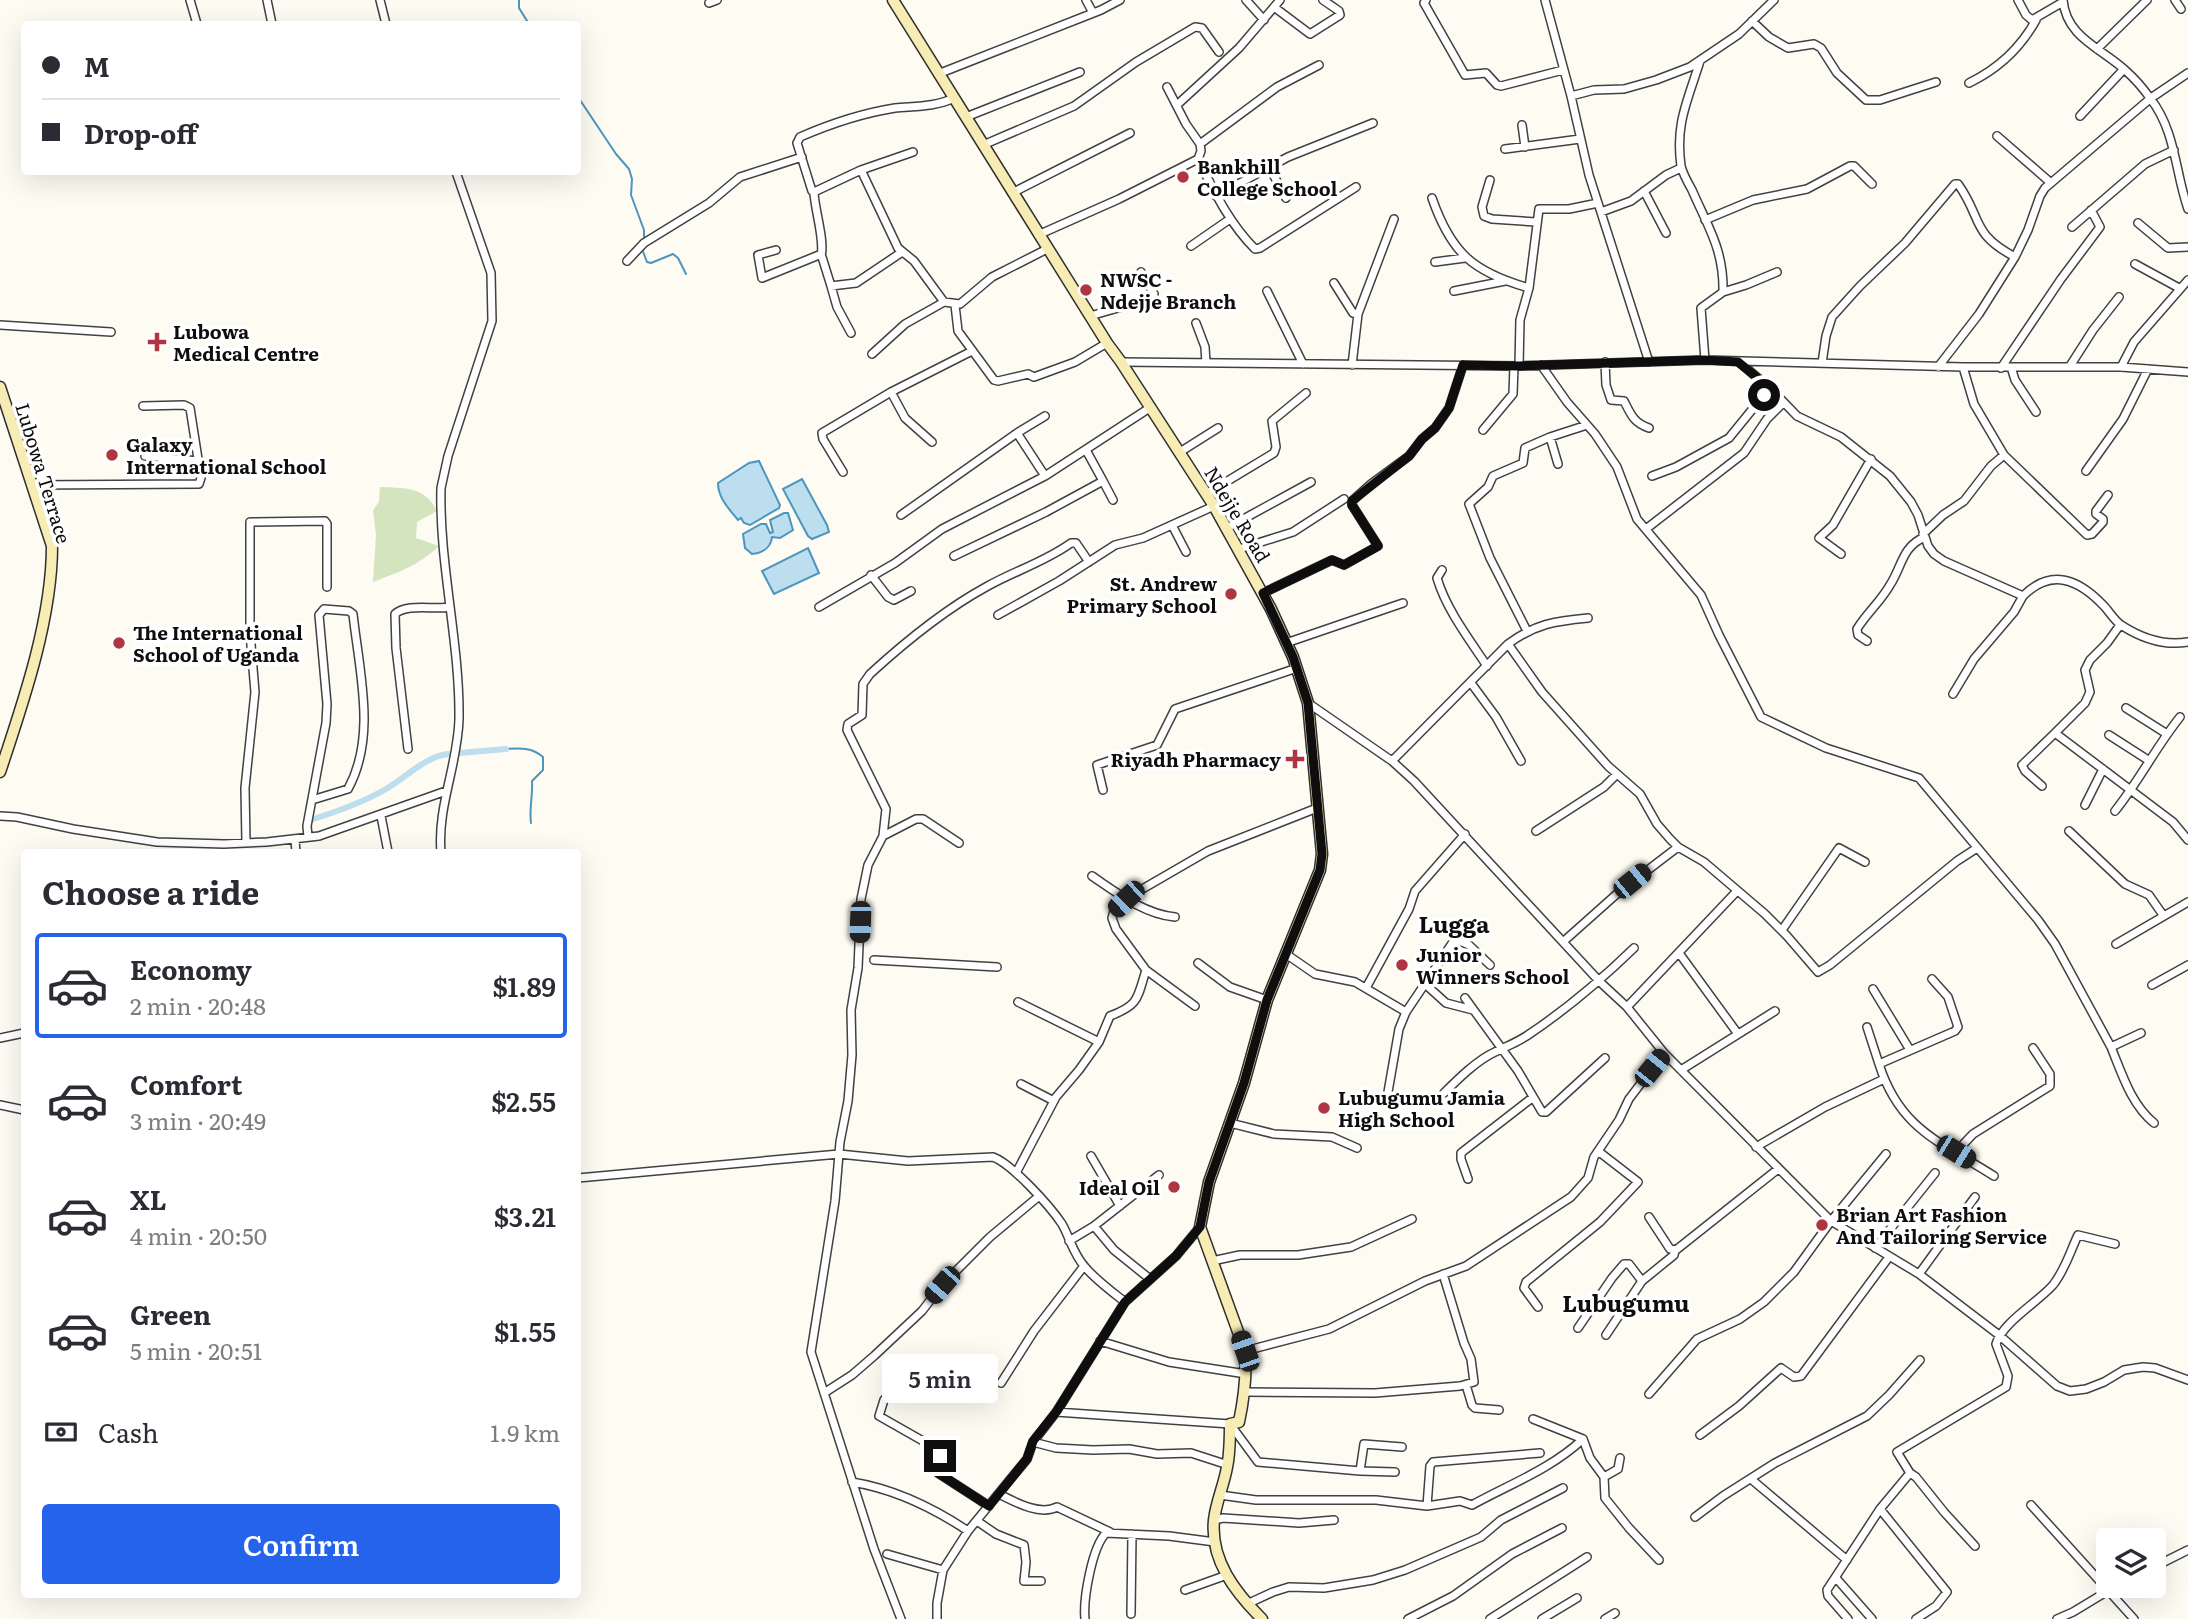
<!DOCTYPE html>
<html lang="en">
<head>
<meta charset="utf-8">
<style>
	body { margin:0; font-family:Literata,serif; background:#f7f7f7; color:#2b2b33; height:100vh; display:flex; flex-direction:column; font-size:26px; white-space:nowrap }
	* { box-sizing:border-box; margin:0 }
	p { font-size:23px; color:#7c7c81 }
	.icon { flex:none; width:38px; height:38px; fill:none; stroke:currentColor; stroke-width:2; stroke-linecap:round; stroke-linejoin:round }
	.map { position:relative; flex:1; overflow:hidden }
	.panel { position:absolute; left:21px; top:849px; width:560px; height:749px; display:flex; flex-direction:column; background:#fff; border-radius:7px; box-shadow:0 7px 28px #0002 }
	.panel>* { flex:none }
	.hud { position:absolute; left:21px; top:21px; width:560px; height:154px; border-radius:7px; box-shadow:0 7px 28px #0002; display:grid; align-content:center; height:154px; padding:0 21px; background:#fff }
	.buttons { position:absolute; left:2096px; top:1528px; display:grid; gap:14px }
	.buttons a { display:grid; place-items:center; width:70px; height:70px; border-radius:7px; background:#fff; box-shadow:0 7px 28px #0002; font-size:35px }
	.end { position:absolute; width:32px; height:32px; margin:-16px; border:9px solid #0e0e0e; background:#fff; box-shadow:0 0 0 4px #fff }
	.from { border-radius:50% }
	.bubble { position:absolute; height:49px; border-radius:7px; background:#fff; box-shadow:0 7px 28px #0002; font-size:23px; font-weight:600; line-height:49px; text-align:center }
	.car { position:absolute; width:21px; height:42px; margin:-21px -10px; border-radius:9px; box-shadow:0 0 5px 2px #0007; background:linear-gradient(#222 24%,#8ab4d8 0 40%,#222 0 76%,#8ab4d8 0 86%,#222 0) }
	.hud b { display:flex; align-items:center; gap:24px; height:66px; font-size:26px }
	.hud b+b { border-top:2px solid #e1e1e2 }
	.hud i { width:18px; height:18px; background:#2b2b33 }
	ul { padding:0; list-style:none }
	li { display:flex; align-items:center; gap:21px; height:105px; margin:0 14px 10px; padding:0 7px; border:4px solid transparent; border-radius:7px }
	li div { flex:1 }
	li b { display:block; font-size:26px }
	li em { font-style:normal; font-weight:600 }
	li.on { border-color:#2563eb }
	li>.icon { width:63px; height:63px; stroke-width:1.5 }
	h2 { padding:0 21px; font-size:32px; line-height:84px }
	.pay { display:flex; align-items:center; gap:18px; height:77px; padding:0 21px; font-size:26px }
	.pay p { margin-inline-start:auto }
	.button { display:flex; gap:14px; margin-top:auto; padding:14px 21px }
	.button a { flex:1; height:80px; border-radius:7px; background:#2563eb; color:#fff; font-size:28px; font-weight:600; line-height:80px; text-align:center }
	.map>svg:first-child { display:block }
	.green { fill:#d4e4be }
	.water { fill:#bcdeef; stroke:#4b95be; stroke-width:2 }
	.lines { fill:none; stroke-linecap:round; stroke-linejoin:round }
	.stream { stroke:#4b95be; stroke-width:2 }
	.canal { stroke:#bcdeef; stroke-width:6 }
	.street-casing { stroke:#414141; stroke-width:10 }
	.secondary-casing { stroke:#303030; stroke-width:13 }
	.street { stroke:#fff; stroke-width:7 }
	.secondary { stroke:#f6ecb4; stroke-width:10 }
	.route { stroke:#0e0e0e; stroke-width:9 }
	.poi-dot { fill:#af3641; stroke:#fff; stroke-width:2.5 }
	.labels { text-anchor:middle; dominant-baseline:central; stroke-width:7; stroke-linejoin:round; paint-order:stroke }
	.poi-label { font-size:19px; font-weight:bold; fill:#0e0e0e; stroke:#fff; text-anchor:start }
	.street-label { font-size:19px; fill:#0e0e0e; stroke:#fff }
	.quarter-label { font-size:23px; font-weight:bold; fill:#0e0e0e; stroke:#fff }
</style>
</head>
<body>
<div class="map">
<svg width="2188" height="1619" viewBox="0 0 2188 1619">
	<rect width="100%" height="100%" fill="#fdfbf2"/>
	<!-- green -->
	<path class="green" d="M380,487C404,488 425,486 437,511L417,522L416,538L439,546C421,564 397,573 373,582L376,535L373,510L379,502Z"/>
	<!-- water -->
	<path class="water" d="M759,461L780,505L779,508L750,525L744,523L741,518L738,520C729,509 718,498 718,483L749,463Z
		M802,479L827,525L829,532L812,539L808,536L783,489Z
		M784,513H788L793,530L780,538L772,537C771,548 762,553 752,554L745,548L743,534L761,524H766L770,533L773,532L770,520Z
		M808,548L819,573L774,594L762,571Z"/>
	<g class="lines">
		<!-- stream -->
		<path class="stream" d="M519,0V8L529,24
			M578,97L616,154L629,169L632,179L631,195L644,230V240
			M642,249L647,262L651,263L673,254L678,258L686,274
			M506,749C520,748 532,747 543,757V770L532,781C533,796 529,808 531,823"/>
		<!-- canal -->
		<path class="canal" d="M459,753L506,749
			M310,820C336,812 362,803 386,789C407,777 424,757 448,754"/>
		<defs>
			<path id="street" d="M190,0L197,24
				M267,0L272,24
				M380,0L386,24
				M1086,0L1093,13
				M1246,0L1264,20
				M1426,0L1424,3L1465,75L1486,73L1497,85L1501,86L1563,70
				M1545,0L1571,96L1589,175L1649,362
				M2018,0L2026,15L2032,20L2063,2
				M2063,0C2066,37 2101,48 2125,70C2134,78 2143,88 2150,98C2176,131 2175,172 2188,209
				M2175,0L2181,9
				M709,3L717,0
				M1274,7L1310,34L1340,15L1339,11L1323,0
				M1752,21L1769,37L1788,48L1814,44L1821,48L1837,73L1866,100H1880L1936,82
				M2097,49L2147,0
				M1700,61C1688,100 1675,123 1681,166C1683,174 1688,183 1692,190C1708,227 1724,250 1723,292L1701,308L1705,360
				M938,74L1101,10L1120,0
				M1969,83C1998,69 2020,49 2036,20
				M1167,87L1186,124L1200,144L1201,151L1198,159C1214,191 1229,223 1255,249L1260,248L1356,187
				M1571,96L1594,90L1624,89L1656,80L1690,67L1739,34L1774,0
				M954,98C935,107 915,106 895,108C863,113 830,124 800,137L797,143L812,191L814,192L861,170L898,248L914,261L944,302L960,304L992,277L1047,249
				M1178,104L1239,48L1280,0
				M2080,116L2124,69
				M966,117L1080,72
				M1522,125L1525,147
				M1997,136L2051,183
				M1200,144L1277,87L1319,65
				M983,145L1074,106L1136,62L1195,27L1202,28L1219,52
				M1505,149L1580,139
				M1269,167L1286,198
				M861,170L913,152
				M1490,180L1482,207L1484,216L1492,219L1536,222
				M1644,191L1666,233
				M814,193C815,211 825,241 821,256
				M1012,193L1130,133
				M1216,196L1288,157L1373,123
				M1432,198C1451,253 1473,272 1529,288
				M1601,212L1631,201L1666,175L1681,168
				M1705,220L1753,200L1807,189L1850,166H1854L1872,184
				M2138,223L2168,248L2188,247
				M2072,227L2145,164L2174,150
				M1038,235L1119,199L1198,159
				M1191,246L1230,219
				M776,250L758,255L762,278L819,255L822,257L831,286L856,283L902,252
				M627,261L644,243L709,203L740,177L802,157
				M1435,262L1465,258
				M2135,264L2179,288
				M1334,283L1353,313L1358,314
				M831,286L837,307L851,333
				M1267,291L1303,364
				M1454,291L1505,281
				M1723,292L1746,285L1777,272
				M955,305L958,331L994,380L998,381L1028,374L1034,377L1075,362L1107,343
				M1090,316L1153,298L1154,294L1141,272
				M1196,323L1205,347L1206,363
				M0,325L111,332
				M872,354L905,324L944,302
				M1121,362L1519,366L1705,360L1963,367H2121L2188,372
				M1605,362L1606,385L1611,400L1624,401C1631,415 1634,423 1649,428
				M1739,362L1770,388L1797,416L1841,437L1890,476L1911,502L1918,515L1928,546L1934,554L1944,561L2023,596C2051,568 2078,579 2103,605C2109,611 2114,620 2121,625C2141,638 2165,646 2188,642
				M1822,363L1826,336L1832,317L1860,286L1905,243L1955,184H1958C1983,219 1970,233 2015,257
				M1352,365L1358,314L1394,219
				M1541,365L1567,402L1595,434L1617,467L1637,519L1701,595L1719,635L1761,717L1826,748L1919,778L2038,920L2055,944L2111,1047L2141,1033
				M1519,366L1520,320L1529,288L1539,209H1569L1598,203
				M2070,366L2093,330L2119,297
				M1938,367L1979,314L2015,257L2028,230L2040,196L2045,188L2151,98L2188,73
				M1963,367L1974,404L2004,455L2087,535L2092,534L2103,522V519L2096,514V511L2108,495
				M2011,367L2015,380L2036,412
				M2121,367L2134,342L2188,280
				M2001,368L2061,279L2100,227L2091,210
				M1483,430L1513,394L1514,366
				M1017,433L1045,416
				M1550,437L1558,464
				M932,442L905,418L891,392L972,351
				M1180,452L1218,428
				M145,456L198,461
				M2086,471L2123,419L2148,369
				M843,472L823,439L822,433L891,392
				M1652,476L1676,467L1729,438L1764,395L1767,386
				M1103,481L1113,500
				M31,485L199,484L201,478L190,408L184,405L143,406
				M1206,494L1274,453L1276,447L1272,421L1306,393
				M901,515L1017,433L1045,476
				M1172,525L1186,552
				M1227,528L1311,482
				M1646,529L1744,453L1767,419L1783,403
				M1923,534L1943,515L1964,501L1991,466L2004,455
				M1239,549L1293,532L1344,499
				M1841,554L1819,538L1833,525L1871,459
				M954,556L1046,512L1103,481L1086,450
				M1442,570L1437,578C1446,609 1469,639 1487,666
				M871,575L888,597L894,600L911,591
				M1263,593L1332,560L1344,565L1378,546L1352,505V501L1371,484L1409,456L1422,439L1435,428L1449,408L1463,365
				M819,607L895,563L942,529L1045,476L1151,407
				M998,615L1059,581L1115,545L1143,538L1214,506
				M2120,625L2107,643L2090,660L2085,670L2090,692L2085,703L2055,733L2173,822L2188,840
				M1527,631L1490,558L1469,504L1488,487L1493,476L1523,463L1525,448L1550,437L1587,425
				M1867,641L1858,635L1857,629C1867,613 1881,601 1890,585C1902,567 1902,546 1925,537
				M1286,643L1403,603
				M1508,644L1542,692L1608,766L1640,794L1657,824L1670,839L1678,847L1704,862L1765,914L1787,936L1818,972L1830,965L1957,861L1977,848
				M1471,683L1496,717L1521,761
				M1953,694L1974,659L2014,612L2023,596
				M1308,703L1392,761L1414,781L1600,982L1627,1007L1664,1053L1831,1221L1919,1274L1999,1335L2057,1386L2070,1391L2086,1389L2104,1382L2124,1370L2143,1367L2155,1368L2188,1380
				M2126,708L2167,734
				M2109,735L2148,760
				M408,749L396,648L395,614C407,603 434,610 450,607
				M1392,761L1508,644C1535,624 1555,621 1588,618
				M2042,786L2025,771L2022,765L2055,733
				M1103,790L1097,765L1157,745L1175,709L1297,668
				M2085,805L2103,769
				M2115,811C2139,781 2156,747 2180,717
				M0,816L17,817L73,829L157,842L224,844L267,842L319,836L446,791
				M381,816L388,852
				M1536,831L1604,787L1617,774
				M2069,831L2125,884L2149,895L2163,915
				M883,836L916,819H923L959,843
				M308,837L307,826L326,723L327,704L319,615L324,609L349,611L353,614C359,671 377,736 348,789L312,800
				M295,840L296,852
				M246,843L245,788L255,692L250,633V522L325,521L327,524V587
				M441,852C437,807 458,764 459,719C460,642 439,565 441,488L448,456L492,321L491,273L456,172
				M1092,876C1117,893 1144,914 1175,917
				M1782,930L1839,848L1865,862
				M1564,941L1619,892L1678,847
				M2116,944L2188,902
				M1679,953L1738,1034
				M1286,954L1315,974L1355,982L1406,1012L1399,1029L1388,1092
				M874,960L997,967
				M1198,963L1230,987L1267,1000
				M1932,979L1948,997L1958,1027L1955,1031L1879,1064C1900,1130 1941,1142 1994,1176
				M1425,984L1446,1003L1473,1010
				M2152,985L2188,965
				M1366,988L1409,909L1415,891L1465,834
				M1873,989L1910,1050
				M1465,998L1518,1071L1542,1112H1546L1605,1058
				M1018,1002L1099,1042
				M1195,1006L1146,970L1116,929L1112,918L1114,911L1132,895L1208,851L1317,808
				M1627,1007L1737,891
				M1406,1012L1455,939L1469,945L1490,965
				M1867,1027L1879,1064
				M0,1038L24,1033
				M2111,1047C2122,1074 2131,1104 2154,1123
				M1681,1070L1775,1011
				M1021,1084L1054,1101
				M1444,1093C1457,1080 1477,1060 1495,1052C1507,1046 1516,1043 1528,1035C1567,1009 1601,980 1634,948
				M0,1105L24,1110
				M1230,1123L1274,1134L1332,1137L1357,1148
				M1756,1147L1825,1107L1884,1079
				M1956,1152L1973,1134L2050,1086V1074L2033,1048
				M1091,1156L1120,1206
				M1016,1173L1056,1097L1079,1070L1099,1042L1110,1016C1139,1005 1137,999 1146,970
				M578,1178L839,1154L908,1161L993,1157C1012,1164 1050,1206 1062,1224C1070,1238 1073,1254 1085,1267C1096,1280 1111,1291 1125,1302
				M1468,1179L1461,1159V1153L1532,1098
				M1649,1217L1670,1249L1676,1250L1778,1169
				M1094,1226L1114,1250L1150,1279
				M1069,1241L1094,1226L1159,1175
				M1875,1248L1935,1173
				M1212,1261L1240,1255H1298L1351,1247L1412,1219
				M1919,1274L1975,1197
				M1538,1307L1524,1288L1526,1282L1600,1222L1638,1182L1598,1151
				M1578,1328L1612,1278L1624,1264H1629L1642,1281
				M1606,1335L1642,1281L1674,1255L1675,1250
				M1100,1341L1169,1362L1246,1374
				M1245,1351L1329,1329L1425,1281L1466,1266L1571,1197L1588,1178L1594,1157L1619,1120L1629,1099L1664,1053
				M908,1371L884,1400L879,1416L937,1449L940,1456L938,1473L989,1506
				M1001,1383L1034,1331L1084,1266
				M1466,1385L1472,1405L1475,1408L1499,1410
				M1245,1392L1375,1393L1460,1386L1474,1382L1471,1359L1464,1343L1443,1274
				M824,1393L852,1375L874,1356L922,1311L942,1285L990,1237L1038,1197
				M1649,1394L1697,1339L1740,1319L1764,1302L1794,1272L1831,1221L1886,1154
				M1056,1412L1230,1424L1258,1462L1360,1471L1395,1472
				M1533,1419L1583,1439L1590,1458L1604,1477L1605,1498L1629,1528L1659,1560
				M1700,1435L1739,1406L1781,1368L1794,1377L1801,1376L1889,1257
				M1033,1442L1056,1448L1093,1450L1129,1449L1157,1454L1191,1453L1228,1465
				M1360,1471L1364,1444L1402,1447
				M1604,1477L1618,1469L1620,1458
				M1751,1479L1847,1560
				M852,1482C895,1489 932,1507 968,1531
				M999,1494C1015,1502 1040,1516 1057,1507L1110,1532
				M1220,1495L1256,1500H1376L1427,1506L1460,1501L1472,1505C1510,1484 1551,1469 1583,1439
				M2031,1505L2134,1619
				M1427,1506L1430,1466L1433,1462L1540,1453
				M1880,1509L1947,1592L1936,1606L1916,1619
				M1695,1517L1723,1496L1775,1463L1867,1416L1889,1395L1920,1360
				M1214,1520L1223,1518L1299,1523L1334,1520
				M977,1521L996,1534L1024,1545L1026,1562L1024,1581H1041
				M1975,1546L1944,1512L1916,1477L1910,1473L1897,1452L2006,1387L2008,1376L1996,1344C2003,1322 2037,1303 2053,1285C2065,1270 2070,1252 2078,1235L2115,1244
				M887,1554L943,1570
				M2154,1567L2188,1550
				M1836,1578L1872,1619
				M1185,1590L1227,1575
				M1247,1604L1273,1592L1289,1587L1324,1588L1373,1580L1405,1570L1481,1537L1501,1520L1563,1488
				M1131,1614L1132,1534
				M901,1619L874,1549L811,1352L835,1201L840,1142L848,1101L852,1055L851,1010L858,968L861,899L868,865L883,836L886,809L847,730L848,724L862,715L863,684L870,674C905,642 944,610 986,587C1014,571 1045,562 1071,543H1076L1089,562
				M937,1619V1603L943,1570L968,1531L1027,1459L1033,1442L1057,1411L1125,1302L1176,1256L1200,1227
				M1085,1619C1083,1599 1092,1547 1106,1533L1169,1536L1215,1542
				M1408,1619L1453,1596L1512,1554L1562,1528
				M1490,1619L1587,1557
				M1542,1619L1577,1598
				M1605,1619L1615,1613
				M1848,1619L1828,1596L1827,1590L1880,1509L1910,1473
				M2057,1619L2073,1612L2116,1586"/>
			<path id="secondary" d="M893,0L1107,343L1121,362L1214,506L1271,609L1293,657L1308,703L1322,854L1320,870L1267,1000L1244,1083L1209,1182L1200,1227L1245,1351C1247,1376 1244,1398 1239,1422L1230,1424C1230,1438 1230,1453 1227,1467C1224,1485 1216,1502 1214,1520C1210,1560 1235,1592 1262,1619
				M0,387L52,546C52,619 23,703 0,772"/>
		</defs>
		<!-- street casing -->
		<use href="#street" class="street-casing"/>
		<!-- secondary casing -->
		<use href="#secondary" class="secondary-casing"/>
		<!-- street -->
		<use href="#street" class="street"/>
		<!-- secondary -->
		<use href="#secondary" class="secondary"/>
	</g>
	<g class="lines">
		<!-- route -->
		<path class="route" d="M940,1456L938,1473L989,1506L1027,1459L1033,1441L1057,1411L1125,1302L1176,1256L1200,1227L1209,1182L1244,1083L1267,1000L1320,870L1322,854L1308,703L1293,657L1263,593L1332,560L1344,565L1378,546L1352,505V501L1409,456L1422,439L1435,428L1449,408L1463,365L1519,366L1704,360L1738,362L1767,386L1764,395"/>
	</g>
	<!-- markers -->
	<g class="poi-dot">
		<circle cx="1183" cy="177" r="7"/>
		<circle cx="1086" cy="290" r="7"/>
		<path d="M153.5 331.5h7v7h7v7h-7v7h-7v-7h-7v-7h7z"/>
		<circle cx="112" cy="455" r="7"/>
		<circle cx="1231" cy="594" r="7"/>
		<circle cx="119" cy="643" r="7"/>
		<path d="M1291.5 748.5h7v7h7v7h-7v7h-7v-7h-7v-7h7z"/>
		<circle cx="1402" cy="965" r="7"/>
		<circle cx="1324" cy="1108" r="7"/>
		<circle cx="1174" cy="1187" r="7"/>
		<circle cx="1822" cy="1225" r="7"/>
	</g>
	<g class="labels">
		<!-- poi labels -->
		<g class="poi-label">
			<text x="1197" y="166">Bankhill<tspan x="1197" dy="22">College School</tspan></text>
			<text x="1100" y="279">NWSC -<tspan x="1100" dy="22">Ndejje Branch</tspan></text>
			<text x="173" y="331">Lubowa<tspan x="173" dy="22">Medical Centre</tspan></text>
			<text x="126" y="444">Galaxy<tspan x="126" dy="22">International School</tspan></text>
			<text x="1217" y="583" text-anchor="end">St. Andrew<tspan x="1217" dy="22">Primary School</tspan></text>
			<text x="133" y="632">The International<tspan x="133" dy="22">School of Uganda</tspan></text>
			<text x="1281" y="759" text-anchor="end">Riyadh Pharmacy</text>
			<text x="1416" y="954">Junior<tspan x="1416" dy="22">Winners School</tspan></text>
			<text x="1338" y="1097">Lubugumu Jamia<tspan x="1338" dy="22">High School</tspan></text>
			<text x="1160" y="1187" text-anchor="end">Ideal Oil</text>
			<text x="1836" y="1214">Brian Art Fashion<tspan x="1836" dy="22">And Tailoring Service</tspan></text>
		</g>
		<!-- street labels -->
		<g class="street-label">
			<text transform="translate(44 473) rotate(73)">Lubowa Terrace</text>
			<text transform="translate(1238 514) rotate(59)">Ndejje Road</text>
		</g>
		<!-- quarter labels -->
		<g class="quarter-label">
			<text x="1454" y="923">Lugga</text>
			<text x="1626" y="1302">Lubugumu</text>
		</g>
	</g>
</svg>
<div class="buttons">
<a><svg class="icon" aria-label="layers" viewBox="0 0 24 24"><path d="M12 4l9 5-9 5-9-5zM3 14l9 5 9-5"/></svg></a>
</div>
<i class="end from" style="left:1764px;top:395px"></i>
<i class="end" style="left:940px;top:1456px"></i>
<div class="bubble" style="left:882px;top:1354px;width:116px">5 min</div>
<i class="car" style="left:1632px;top:881px;rotate:51deg"></i>
<i class="car" style="left:1126px;top:899px;rotate:226deg"></i>
<i class="car" style="left:860px;top:922px;rotate:182deg"></i>
<i class="car" style="left:1652px;top:1068px;rotate:39deg"></i>
<i class="car" style="left:1956px;top:1152px;rotate:122deg"></i>
<i class="car" style="left:942px;top:1285px;rotate:221deg"></i>
<i class="car" style="left:1245px;top:1351px;rotate:341deg"></i>
<div class="hud">
<b><i class="from"></i>M</b>
<b><i></i>Drop-off</b>
</div>
<section class="panel">
<h2>Choose a ride</h2>
<ul>
<li class="on"><svg class="icon" aria-label="car" viewBox="0 0 24 24"><path d="M5 17H2v-5l4-1 3-4h7l3 4 3 1v5h-3M9 17h6M6 11h13"/><circle cx="7" cy="17" r="2"/><circle cx="17" cy="17" r="2"/></svg><div><b>Economy</b><p>2 min · 20:48</p></div><em>$1.89</em></li>
<li><svg class="icon" aria-label="car" viewBox="0 0 24 24"><path d="M5 17H2v-5l4-1 3-4h7l3 4 3 1v5h-3M9 17h6M6 11h13"/><circle cx="7" cy="17" r="2"/><circle cx="17" cy="17" r="2"/></svg><div><b>Comfort</b><p>3 min · 20:49</p></div><em>$2.55</em></li>
<li><svg class="icon" aria-label="car" viewBox="0 0 24 24"><path d="M5 17H2v-5l4-1 3-4h7l3 4 3 1v5h-3M9 17h6M6 11h13"/><circle cx="7" cy="17" r="2"/><circle cx="17" cy="17" r="2"/></svg><div><b>XL</b><p>4 min · 20:50</p></div><em>$3.21</em></li>
<li><svg class="icon" aria-label="car" viewBox="0 0 24 24"><path d="M5 17H2v-5l4-1 3-4h7l3 4 3 1v5h-3M9 17h6M6 11h13"/><circle cx="7" cy="17" r="2"/><circle cx="17" cy="17" r="2"/></svg><div><b>Green</b><p>5 min · 20:51</p></div><em>$1.55</em></li>
</ul>
<div class="pay"><svg class="icon" aria-label="cash" viewBox="0 0 24 24"><path d="M3 7h18v10H3z"/><circle cx="12" cy="12" r="2"/></svg>Cash<p>1.9 km</p></div>
<div class="button"><a>Confirm</a></div>
</section>
</div>
</body>
</html>
